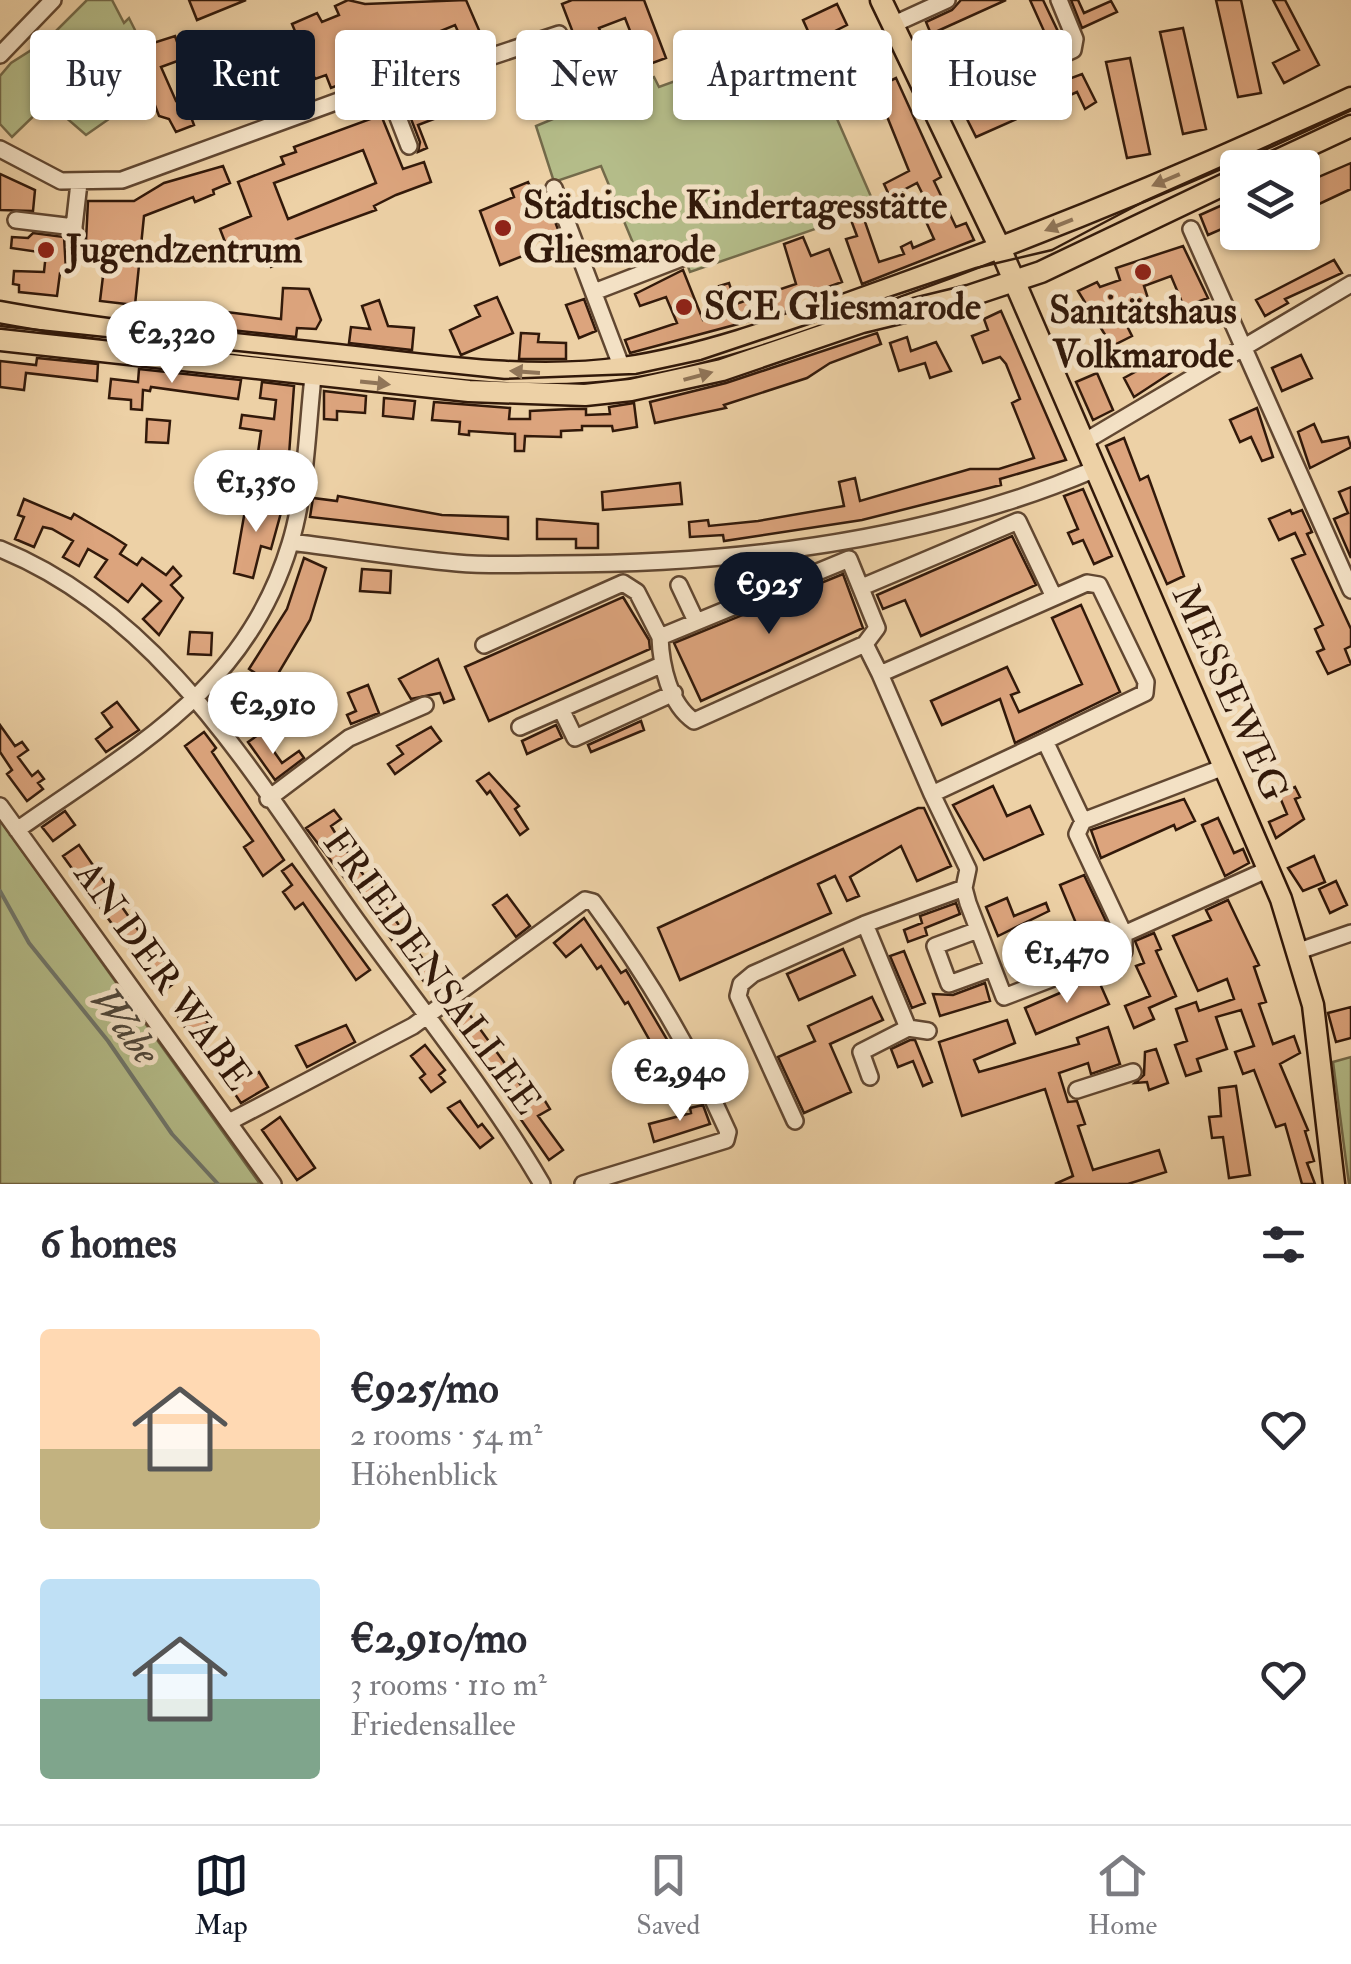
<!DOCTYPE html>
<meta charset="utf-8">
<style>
body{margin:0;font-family:"IM FELL Double Pica",serif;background:#f2f2f3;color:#2b2b33;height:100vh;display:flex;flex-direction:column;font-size:38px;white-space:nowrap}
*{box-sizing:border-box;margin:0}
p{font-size:32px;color:#7c7c81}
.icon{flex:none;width:55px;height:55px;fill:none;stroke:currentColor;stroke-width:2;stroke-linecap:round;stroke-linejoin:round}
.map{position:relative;height:1184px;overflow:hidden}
.side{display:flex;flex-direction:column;background:#fff;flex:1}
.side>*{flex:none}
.banner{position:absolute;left:30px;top:30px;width:1292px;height:90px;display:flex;gap:20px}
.fabs{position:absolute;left:1220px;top:150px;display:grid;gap:20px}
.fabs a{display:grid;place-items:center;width:100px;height:100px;border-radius:10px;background:#fff;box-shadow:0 2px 8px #0004;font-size:50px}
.price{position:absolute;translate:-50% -85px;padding:0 22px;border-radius:35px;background:#fff;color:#222;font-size:32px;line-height:65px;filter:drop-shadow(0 2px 5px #0008)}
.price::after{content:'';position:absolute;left:50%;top:60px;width:30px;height:22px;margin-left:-15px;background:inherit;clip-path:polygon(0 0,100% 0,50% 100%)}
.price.on{background:#111827;color:#fff}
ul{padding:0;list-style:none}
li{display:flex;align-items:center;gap:30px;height:250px;padding:0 40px}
li span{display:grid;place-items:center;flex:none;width:280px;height:200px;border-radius:10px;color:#555}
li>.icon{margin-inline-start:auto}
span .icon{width:120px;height:120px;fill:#fffc;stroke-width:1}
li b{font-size:42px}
h2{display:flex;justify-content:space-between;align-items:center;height:120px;padding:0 40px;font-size:42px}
.tag{padding:0 35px;border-radius:10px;background:#fff;box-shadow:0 2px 8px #0004;font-size:35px;line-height:90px}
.tag.on{background:#111827;color:#fff}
.menu{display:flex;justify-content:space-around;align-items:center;height:140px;border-top:2px solid #e1e1e2;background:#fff;font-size:28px;color:#7c7c81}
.menu a{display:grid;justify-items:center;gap:5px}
.menu .on{color:#111827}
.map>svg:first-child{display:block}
.green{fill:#b4bc89;stroke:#736a4a;stroke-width:2.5}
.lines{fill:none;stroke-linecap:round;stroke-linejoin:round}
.stream{stroke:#70776c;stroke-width:4}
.building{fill:#dca47d;stroke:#32190a;stroke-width:2.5;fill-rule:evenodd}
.minor-casing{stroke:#614731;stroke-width:20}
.major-casing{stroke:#32190a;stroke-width:25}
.minor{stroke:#f3e1c5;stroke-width:15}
.major{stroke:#edd1a6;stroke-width:20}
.tram{stroke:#32190a;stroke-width:2.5}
.oneway{fill:#907558}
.poi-dot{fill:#8f2418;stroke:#f3e1c5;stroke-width:4}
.labels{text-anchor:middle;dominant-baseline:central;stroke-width:10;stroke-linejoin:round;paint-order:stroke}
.poi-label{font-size:38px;font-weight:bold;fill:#32190a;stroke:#f3e1c5;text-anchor:start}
.street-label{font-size:38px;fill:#32190a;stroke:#f3e1c5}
.water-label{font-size:40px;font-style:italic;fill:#51483b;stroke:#f3e1c5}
</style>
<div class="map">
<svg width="1351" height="1184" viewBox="0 0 1351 1184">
<rect width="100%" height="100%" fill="#edd1a6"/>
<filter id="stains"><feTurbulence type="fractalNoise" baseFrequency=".002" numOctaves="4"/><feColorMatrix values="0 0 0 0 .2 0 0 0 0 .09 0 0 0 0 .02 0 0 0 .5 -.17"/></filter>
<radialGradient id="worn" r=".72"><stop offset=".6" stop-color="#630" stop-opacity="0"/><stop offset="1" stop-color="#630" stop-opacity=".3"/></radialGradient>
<!-- green -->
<path class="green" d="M87 0H112L124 23 129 18 136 32 125 40 121 70 136 100 86 135 48 102 12 137 0 124V76L11 63 47 40Z
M772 46 786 73 813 64 876 208 690 272 683 253 643 267 601 166 554 182 536 126 654 77 659 87Z
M0 820 260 1184H0Z
M1351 1057V1184H1349L1333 1062Z"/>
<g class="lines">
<!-- stream -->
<path class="stream" d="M0 891 29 943 108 1041 172 1134 218 1184"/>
</g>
<!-- building -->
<path class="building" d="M189 0H246L197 20Z
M348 0 365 4 466 0 479 30 461 38 455 25 431 35 436 46 418 54 413 41 388 51 393 63 375 70 369 57 344 68 349 81 331 88 326 75 315 79 292 24 317 13 322 22 339 15 335 6Z
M572 0H644L666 58 593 85 562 4ZM625 18 632 36 606 46 599 28Z
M961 0H1006L931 34 926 22 952 10Z
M1030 0H1043L1063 42 955 91 945 75 1044 31Z
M1071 0H1078L1084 13 1111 1 1117 12 1082 28Z
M1216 0H1241L1261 93 1238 97Z
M1273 0H1285L1319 65 1284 83 1273 63 1299 50Z
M837 4 847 25 813 42 803 20Z
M1183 28 1206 129 1183 134 1160 32Z
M253 34 276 97 224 116 200 53Z
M175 36 183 59 161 67 176 101 184 98 194 125 176 132 169 119 159 116 148 87 142 80 135 83 127 59 131 58 128 51Z
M880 37 890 58 874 66 870 57 853 64 848 52Z
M1130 58 1150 154 1127 158 1106 62Z
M1082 74 1096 102 1085 109 1077 92 976 137 967 119 1059 77 1061 82Z
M896 78 941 177 934 181 956 227 966 223 974 240 862 284 846 239 857 236 851 220 863 216 879 262 904 254 901 247 911 242 913 248 934 239 923 215 931 211 917 183 890 197 884 184 909 171 884 109 877 112 867 92Z
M439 94 447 114 418 125 427 148 418 152 420 142 406 106Z
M381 115 403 169 424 162 431 182 396 195 374 206 376 210 296 239 302 255 271 267 267 258 257 262 253 251 232 260 220 229 251 216 238 182 284 164 281 157 296 152 294 147ZM363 150 376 183 288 219 274 183Z
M1351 163V189L1319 204 1314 193 1302 198V184Z
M223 166 230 183 213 190 214 194 195 202 193 197 144 216 135 305 100 301 107 243 86 241 88 201H134L164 183Z
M0 174 35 190 33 211 0 210Z
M528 182 542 214 551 211 559 232 522 247 525 255 500 265 480 211 514 197 511 189Z
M1238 198V230L1229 232 1226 227 1208 235 1200 215Z
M33 233 64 237 66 270 60 273 57 296 19 292V285L13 284 14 271 44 272 46 253 11 248 12 237 28 238Z
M803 237 811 256 829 249 842 282 795 299 798 307 783 312 630 353 625 340 677 323 666 297 640 306 635 294 683 270 703 320 727 311 719 286 729 283 736 304 796 284 784 244Z
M1183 246 1208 298 1184 307 1171 276 1144 286 1151 308 1123 318 1132 336 1112 346 1078 291 1097 282 1100 287 1120 280 1116 268Z
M1334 260 1342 273 1285 299 1288 303 1265 316 1256 300Z
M283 288 309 289 321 320 316 329 297 328 296 337 185 325 187 307 281 319Z
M497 297 513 333 461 355 450 330 480 316 475 306Z
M584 299 596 331 579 338 566 305Z
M379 300 388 326 414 328 412 350 349 343 351 327 370 329 362 306Z
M1001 311 1066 460 1000 479 1001 485 862 520 724 541 723 535 690 537 689 522 708 520 709 526 758 521 844 506 839 482 855 478 860 501 970 469H999L1034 458 1012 403 1020 399 1006 364 1000 357 983 363 972 336 988 330 984 319Z
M521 333 539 334 538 342 566 343V359H519Z
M877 333 881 344 830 363 807 378 724 405 726 408 655 423 650 402 726 383Z
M907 337 911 351 936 342 951 371 930 378 925 363 899 371 890 343Z
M1180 347 1189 361 1134 397 1124 378 1146 366 1147 369Z
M1301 355 1312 378 1282 391 1272 368Z
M37 358 98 364 97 381 26 373 24 390 0 387V361L36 365Z
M139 369 241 380 238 399 151 387 150 391 143 390 142 410 131 409V400L109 398 111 379 138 382Z
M1097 373 1113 410 1093 420 1076 382Z
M262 382 294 386 289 455 282 454 279 478 241 473 243 458 257 460 261 431 240 428 242 415 274 419 276 400 260 398Z
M324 391 366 396 365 413 337 411V420L324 419Z
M384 398 415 401 413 419 383 416Z
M434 402 510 408 509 419H530V411L570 409H586V415L610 414 609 407 634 403 637 427 613 431 612 426H582V430L561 431V437L525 436 524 451H515V434L469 431V435L459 434 460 422 432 420Z
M1257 408 1273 457 1262 461 1251 437 1240 442 1230 420Z
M147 419 170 421 168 443 146 442Z
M1314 424 1322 442 1348 437 1351 447 1310 468 1298 432Z
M1124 438 1140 480 1148 476 1184 576 1167 584 1106 446Z
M680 483 682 504 603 510 602 492Z
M1351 487V558L1334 519 1348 513 1339 492Z
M1083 489 1112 556 1094 564 1083 540 1073 544 1068 533 1078 529 1064 496Z
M338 496 442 515 508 517V539L310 517 313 498 337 501Z
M24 499 71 519 74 514 112 536 126 545 120 554 137 565 142 558 166 575 173 567 181 576 171 585 183 598 159 635 143 619 161 601 142 584 128 602 95 577 107 560 88 549 79 566 63 557 73 541 52 529 43 527 34 547 15 539 24 517 18 515Z
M247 499 282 509 271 549 261 546 253 578 234 573Z
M1290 510 1292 514 1302 510 1312 532 1307 534 1351 629V646L1345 649 1351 664 1328 674 1317 652 1324 649 1315 629 1323 625 1292 559 1305 554 1295 533 1279 540 1269 519Z
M537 519 598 524V548H576V539H537Z
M1012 536 1036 585 921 636 905 600 883 609 877 595Z
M304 558 326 568 310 620 272 684 249 669 287 609Z
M362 569 391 571 390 593 360 591Z
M843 574 863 628 701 701 674 643Z
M623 597 649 640 650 649 489 721 465 667Z
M1081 605 1120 692 1015 743 1000 699 942 725 931 701 1007 667 1019 692 1011 695 1019 712 1082 684 1052 618Z
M190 632 212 633 211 655 188 654Z
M438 659 454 699 444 703 440 693 411 699 399 679Z
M368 685 379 713 351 724 347 715 356 711 348 693Z
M117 702 139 730 106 752 96 739 112 727 102 713Z
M641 721 644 730 591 752 588 745Z
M0 725 15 746 22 742 28 750 18 757 32 776 38 771 44 779 38 783 43 789 27 801 7 774 12 770 0 752Z
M556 725 562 738 527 754 522 741Z
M431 727 441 741 395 774 388 764 403 754 397 746Z
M204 732 216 748 212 752 284 860 263 876 244 847 253 841 185 746Z
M261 733 282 763 299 751 304 758 275 780 248 742Z
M489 773 519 806 515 809 528 829 520 835 490 791 487 794 477 781Z
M993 786 1007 816 1030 806 1043 834 984 860 953 805Z
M1295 787 1300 797 1295 799 1304 819 1276 838 1269 822 1287 814 1279 795Z
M1184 799 1195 821 1176 830 1174 825 1101 858 1091 830Z
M918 808H924L951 866 917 881 901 846 850 877 859 896 847 901 835 876 818 884 831 913 680 980 658 928Z
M334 810 341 819 331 826 343 846 437 979 441 976 448 986 435 996 306 828Z
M65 811 75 825 53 841 42 827Z
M1218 818 1234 853 1243 849 1249 863 1225 876 1202 825Z
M79 845 147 943 133 953 63 856Z
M1314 856 1325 882 1303 891 1288 868Z
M292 864 370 970 356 980 303 903 295 909 283 892 292 885 282 871Z
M1084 875 1113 936V942L1088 952 1060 885Z
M1336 881 1347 905 1330 913 1319 889Z
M507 895 530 926 516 937 493 905Z
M1007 898 1014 916 1046 903 1049 911 998 936 986 907Z
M1228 900 1259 965 1254 967 1266 1002 1259 1004 1273 1044 1294 1036 1300 1053 1280 1064 1308 1130 1305 1131 1314 1161 1307 1163 1315 1184H1302L1285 1124 1276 1127 1254 1070 1243 1074 1235 1052 1254 1046 1241 1010 1216 1017 1227 1049 1197 1059 1201 1071 1186 1076 1175 1045 1187 1041 1176 1009 1196 1002 1199 1011 1234 999 1227 979 1198 991 1173 936 1211 920 1206 910Z
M956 903 960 914 925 928 927 935 908 942 904 930 922 923 920 916Z
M584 918 621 973 626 970 672 1048 658 1055 628 1002 625 1004 601 966 597 969 581 945 566 957 554 943Z
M1154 933 1161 949 1156 951 1176 996 1149 1008 1154 1019 1134 1028 1125 1006 1150 996 1136 966 1144 963 1135 941Z
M843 949 855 975 799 1000 787 974Z
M904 951 925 1003 912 1008 890 956Z
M160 955 178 980 164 991 145 966Z
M1097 977 1109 1004 1036 1034 1025 1008Z
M985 983 990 1001 940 1016 933 994 953 995Z
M189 995 208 1023 190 1035 173 1009Z
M872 997 883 1020 830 1044 851 1092 804 1113 778 1057 815 1041 808 1026Z
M464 1007 533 1102 542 1096 550 1109 538 1116 563 1150 549 1160 468 1043 452 1015Z
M1351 1007V1038L1336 1042 1328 1013Z
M1007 1020 1015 1043 974 1060 979 1072 1079 1044 1077 1038 1108 1027 1120 1064 1091 1074 1088 1063 1059 1073 1068 1102 1077 1101 1085 1124 1078 1126 1093 1170 1159 1150 1166 1172 1128 1184H1055L1073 1176 1045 1089 962 1116 939 1042Z
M346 1025 355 1042 307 1067 296 1046Z
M910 1040H915L932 1082 923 1086 913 1061 898 1067 891 1049Z
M222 1041 248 1080 259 1072 268 1087 241 1103 206 1051Z
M425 1045 445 1070 439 1075 445 1082 431 1092 420 1078 425 1074 411 1056Z
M1156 1049 1168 1083 1149 1090 1147 1082 1135 1083 1144 1075 1145 1052Z
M1236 1086 1250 1175 1229 1178 1223 1137 1212 1138 1209 1117 1221 1116 1219 1088Z
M460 1101 478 1127 482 1124 493 1138 480 1148 448 1108Z
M703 1105 710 1124 654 1142 649 1124 691 1113 690 1108Z
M280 1117 315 1168 297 1180 262 1130Z"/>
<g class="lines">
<defs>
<path id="minor" d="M892 25 947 0
M0 55 53 0
M385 84 409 146
M934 113 1073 50 1075 39 1059 0
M0 149 61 181 122 180 385 84 405 85 559 34
M554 188 622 368
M16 220 74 227 79 183
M74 227 76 250
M1191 229 1351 590
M594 292 682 258
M1082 443 1351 284
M291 542C347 549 402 558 457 563 490 566 524 564 556 564 737 564 926 541 1093 470
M0 549C168 617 260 788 362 928 423 1012 490 1095 542 1184
M679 585 695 619
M862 587 1018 521 1054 597
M865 644 694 721C669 704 661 665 660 637L849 559 877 628 865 644 880 674
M484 645 623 583 637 592 660 637
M561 709 575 738 674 693
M520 727 661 665
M1045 741 932 794 880 674 1087 583 1099 585 1146 682 1145 693 1045 741 1083 821 1077 834 1124 934 1269 869
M932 794 968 869 964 888 968 903 1004 997 1124 951V934
M268 799 349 738 425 705
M0 806 273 1184
M1083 821 1224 767
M17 830C134 747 246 690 290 544 306 492 307 431 313 377
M978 930 935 946 949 984 993 968
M1299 951 1351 933
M928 1031 908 1028 865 924 964 888
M870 1077 861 1052 908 1028
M1077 1090 1133 1072
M795 1121 738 996 741 984 753 974 865 924
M229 1122 413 1026 585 900 593 902C647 975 691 1049 728 1132L726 1140 583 1184"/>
<path id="major" d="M881 0 1000 248 1281 899 1313 1005 1334 1184
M1261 168 1351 126
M0 312C114 333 229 343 345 356 436 366 532 381 623 368 712 355 799 321 883 291 1042 234 1198 170 1351 98
M0 340 469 391 585 395 631 390 722 370 862 322 969 296 1041 272 1238 178"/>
</defs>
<!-- minor casing -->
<use href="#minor" class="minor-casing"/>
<!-- major casing -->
<use href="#major" class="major-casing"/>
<!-- minor -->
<use href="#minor" class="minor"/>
<!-- major -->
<use href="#major" class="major"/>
<!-- tram -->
<path class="tram" d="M0 326 504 379 636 374 701 360 976 268 1052 250 1143 202 1351 109"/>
</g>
<!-- one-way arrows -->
<defs><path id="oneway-solid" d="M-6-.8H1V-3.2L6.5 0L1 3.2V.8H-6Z" transform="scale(2.5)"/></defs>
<g class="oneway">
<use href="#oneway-solid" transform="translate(1166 180) rotate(157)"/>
<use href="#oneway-solid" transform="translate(1059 225) rotate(158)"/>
<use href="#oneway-solid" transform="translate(525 372) rotate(-176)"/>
<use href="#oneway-solid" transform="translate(698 376) rotate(-15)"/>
<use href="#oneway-solid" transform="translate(375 383) rotate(6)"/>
</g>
<!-- markers -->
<g class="poi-dot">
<circle cx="503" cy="228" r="10"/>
<circle cx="46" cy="250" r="10"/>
<circle cx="1143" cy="272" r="10"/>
<circle cx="684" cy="307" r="10"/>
</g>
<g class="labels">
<!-- poi labels -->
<g class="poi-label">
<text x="523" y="206">Städtische Kindertagesstätte<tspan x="523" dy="44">Gliesmarode</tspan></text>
<text x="66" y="250">Jugendzentrum</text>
<text x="704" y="307">SCE Gliesmarode</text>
<text x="1143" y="311" text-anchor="middle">Sanitätshaus<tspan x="1143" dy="44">Volkmarode</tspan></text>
</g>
<!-- street labels -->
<g class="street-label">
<text transform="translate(1230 693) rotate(66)">MESSEWEG</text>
<text transform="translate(432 972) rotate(54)">FRIEDENSALLEE</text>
<text transform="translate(163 976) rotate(54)">AN DER WABE</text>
</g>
<!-- water labels -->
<g class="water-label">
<text transform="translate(125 1026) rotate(53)">Wabe</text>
</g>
</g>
<rect width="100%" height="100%" filter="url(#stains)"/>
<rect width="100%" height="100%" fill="url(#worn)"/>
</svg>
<div class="fabs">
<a><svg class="icon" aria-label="layers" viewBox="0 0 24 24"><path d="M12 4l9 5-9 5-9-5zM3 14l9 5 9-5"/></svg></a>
</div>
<b class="price" style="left:172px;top:386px">€2,320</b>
<b class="price" style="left:256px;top:535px">€1,350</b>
<b class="price on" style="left:769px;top:637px">€925</b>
<b class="price" style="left:273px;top:757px">€2,910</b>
<b class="price" style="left:1067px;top:1006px">€1,470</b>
<b class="price" style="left:680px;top:1124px">€2,940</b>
<div class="banner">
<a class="tag">Buy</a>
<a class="tag on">Rent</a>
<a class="tag">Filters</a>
<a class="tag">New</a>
<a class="tag">Apartment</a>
<a class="tag">House</a>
</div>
</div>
<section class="side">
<h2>6 homes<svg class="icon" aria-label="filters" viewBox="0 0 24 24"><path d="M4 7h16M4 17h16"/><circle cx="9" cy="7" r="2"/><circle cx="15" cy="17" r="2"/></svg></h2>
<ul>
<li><span style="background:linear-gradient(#ffd9b3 60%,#c2b280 0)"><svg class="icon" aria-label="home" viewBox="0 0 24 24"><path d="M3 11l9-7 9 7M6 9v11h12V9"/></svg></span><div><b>€925/mo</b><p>2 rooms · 54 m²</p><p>Höhenblick</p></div><svg class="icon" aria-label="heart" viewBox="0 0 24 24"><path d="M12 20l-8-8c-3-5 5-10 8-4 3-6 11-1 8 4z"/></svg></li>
<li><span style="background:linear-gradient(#bfe0f5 60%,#7fa58c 0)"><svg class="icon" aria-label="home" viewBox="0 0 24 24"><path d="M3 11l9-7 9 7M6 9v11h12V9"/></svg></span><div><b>€2,910/mo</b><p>3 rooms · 110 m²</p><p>Friedensallee</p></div><svg class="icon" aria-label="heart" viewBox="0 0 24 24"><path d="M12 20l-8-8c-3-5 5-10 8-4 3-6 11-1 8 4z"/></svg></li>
</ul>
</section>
<nav class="menu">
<a class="on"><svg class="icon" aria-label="map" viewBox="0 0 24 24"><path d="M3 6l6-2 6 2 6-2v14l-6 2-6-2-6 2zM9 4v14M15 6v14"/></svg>Map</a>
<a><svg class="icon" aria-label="saved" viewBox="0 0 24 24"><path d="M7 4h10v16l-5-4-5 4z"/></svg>Saved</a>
<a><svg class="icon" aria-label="home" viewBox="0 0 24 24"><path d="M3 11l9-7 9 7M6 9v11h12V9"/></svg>Home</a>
</nav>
